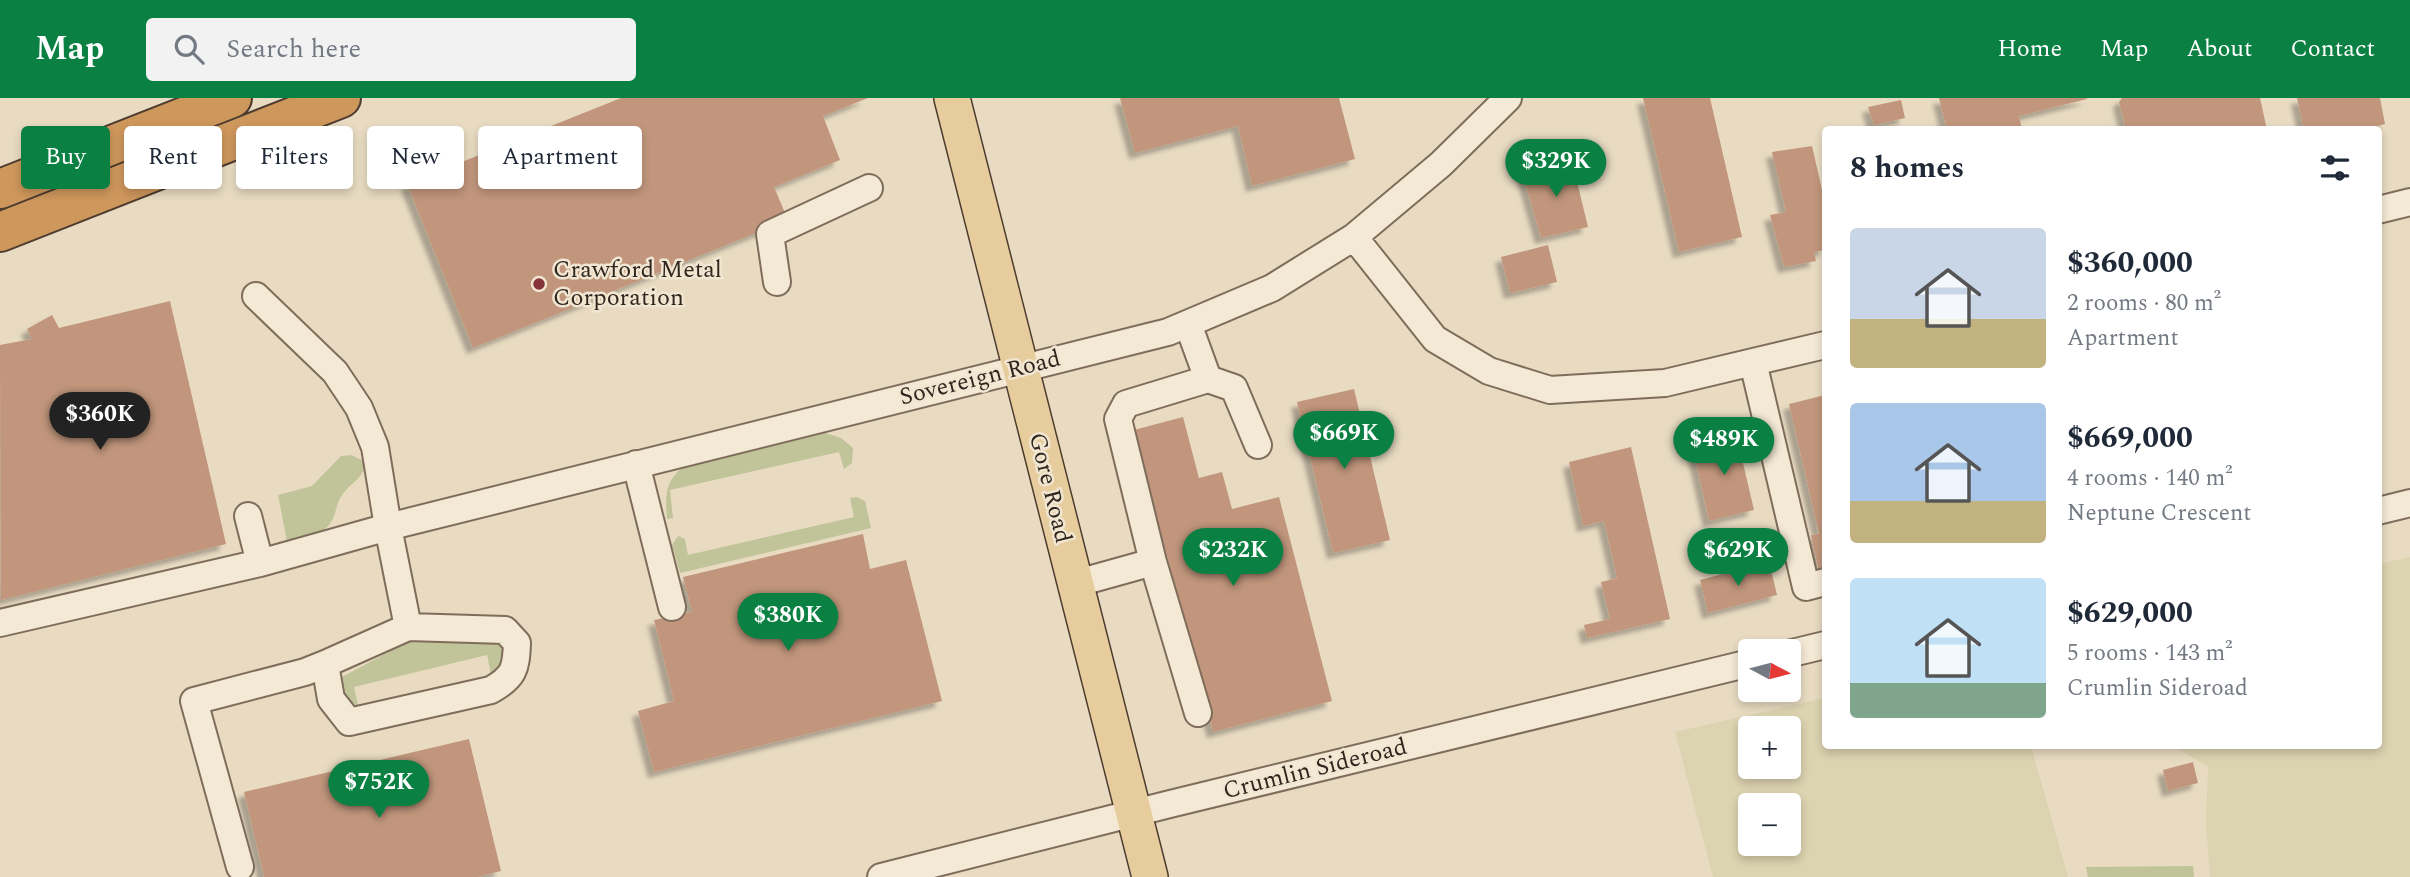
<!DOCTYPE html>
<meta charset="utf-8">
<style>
body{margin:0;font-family:Spectral,serif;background:#f2f2f3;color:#1f2937;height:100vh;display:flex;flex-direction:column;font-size:26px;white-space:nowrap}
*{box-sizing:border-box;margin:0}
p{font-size:23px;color:#747a83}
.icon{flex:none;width:38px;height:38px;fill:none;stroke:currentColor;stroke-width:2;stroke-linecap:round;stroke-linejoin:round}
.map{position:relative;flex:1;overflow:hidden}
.sheet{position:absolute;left:1822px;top:28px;width:560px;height:623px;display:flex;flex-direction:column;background:#fff;border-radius:7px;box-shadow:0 4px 10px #0003}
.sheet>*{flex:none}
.guide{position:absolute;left:21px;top:28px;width:665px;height:63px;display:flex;gap:14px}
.needle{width:46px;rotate:97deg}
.fabs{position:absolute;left:1738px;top:541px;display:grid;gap:14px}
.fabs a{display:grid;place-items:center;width:63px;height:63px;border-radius:7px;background:#fff;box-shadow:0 4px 10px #0003;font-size:35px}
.price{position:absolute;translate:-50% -60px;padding:0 16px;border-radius:24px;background:#0b8043;color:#fff;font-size:23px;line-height:46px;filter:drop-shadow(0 2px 4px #0008)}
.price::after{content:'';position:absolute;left:50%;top:42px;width:21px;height:16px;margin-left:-10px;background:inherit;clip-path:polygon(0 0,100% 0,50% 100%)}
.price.on{background:#222;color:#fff}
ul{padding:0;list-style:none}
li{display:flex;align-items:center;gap:21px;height:175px;padding:0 28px}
li span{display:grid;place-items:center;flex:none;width:196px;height:140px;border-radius:7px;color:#555}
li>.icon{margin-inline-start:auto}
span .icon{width:84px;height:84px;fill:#fffc;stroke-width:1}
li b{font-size:30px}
h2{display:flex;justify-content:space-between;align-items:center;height:84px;padding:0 28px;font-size:30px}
.tag{padding:0 24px;border-radius:7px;background:#fff;box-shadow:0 4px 10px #0003;font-size:24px;line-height:63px}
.tag.on{background:#0b8043;color:#fff}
header{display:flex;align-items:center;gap:42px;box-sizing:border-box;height:98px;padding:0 35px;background:#0b8043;color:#fff}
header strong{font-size:33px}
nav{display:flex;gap:38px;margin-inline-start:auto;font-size:24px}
.search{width:490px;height:63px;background:#f2f2f3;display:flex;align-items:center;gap:18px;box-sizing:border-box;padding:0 24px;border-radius:7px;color:#747a83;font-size:26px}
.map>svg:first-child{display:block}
.farmland{fill:#dcd3b0;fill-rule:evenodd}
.green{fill:#c1c498}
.building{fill:#c1967c;filter:url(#shadow)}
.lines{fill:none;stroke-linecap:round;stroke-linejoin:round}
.minor-casing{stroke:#7f6d5b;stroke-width:30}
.major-casing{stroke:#4d3c2f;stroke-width:38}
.highway-casing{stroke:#4d3c2f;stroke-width:42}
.minor{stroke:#f4e9d4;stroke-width:26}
.major{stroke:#e7cd9e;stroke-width:35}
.highway{stroke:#ce975c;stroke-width:38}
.poi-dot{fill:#873337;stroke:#f0e6d1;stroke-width:2.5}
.labels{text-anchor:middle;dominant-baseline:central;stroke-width:5;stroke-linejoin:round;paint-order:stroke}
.poi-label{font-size:24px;fill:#31261e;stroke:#f0e6d1;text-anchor:start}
.street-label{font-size:24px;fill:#31261e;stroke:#f0e6d1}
</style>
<header>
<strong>Map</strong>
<div class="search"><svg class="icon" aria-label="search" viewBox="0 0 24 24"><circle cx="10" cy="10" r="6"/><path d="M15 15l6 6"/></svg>Search here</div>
<nav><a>Home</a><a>Map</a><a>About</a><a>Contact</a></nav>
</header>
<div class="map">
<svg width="2410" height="779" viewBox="0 0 2410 779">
<defs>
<filter id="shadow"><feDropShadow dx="-6" dy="6" stdDeviation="2" flood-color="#0004"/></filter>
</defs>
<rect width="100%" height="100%" fill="#e8dbc2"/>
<!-- farmland -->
<path class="farmland" d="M2410 459V779H2210L2206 724 2208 669 2173 648H2378V466Z
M1825 600V648H2031L2068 779H1713L1675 634ZM1750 630H1788V668H1750ZM1750 707H1788V746H1750Z"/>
<!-- green -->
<path class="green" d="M822 334 841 340 853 350 852 365 844 371 839 354 670 392 673 420 667 421C665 395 665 382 687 366Z
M351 357 362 362 364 372C359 382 349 387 342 397 337 404 337 410 334 418 327 438 306 439 287 443L278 397 312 388 341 358Z
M857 399 865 403 871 430 680 475 672 447 678 438 685 441 688 457 854 419 850 400Z
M425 539 496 542 506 552 501 571 491 576 487 557 354 589 358 607 351 606 338 588 342 579 409 543Z
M2193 768 2194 779H2088L2086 769Z"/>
<!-- building -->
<path class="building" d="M621 0H868L823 18 840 62 774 89 788 122 473 250 407 86Z
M1120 0H1339L1355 61 1252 88 1238 28 1135 55Z
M1643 0H1710L1742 139 1679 154Z
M1939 0H2087V1L2019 18 2022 32H1947Z
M2122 0H2260L2267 32H2126L2119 4Z
M2297 0H2380L2385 26 2362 32H2304Z
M1901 2 1905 20 1874 27 1868 9Z
M1812 48 1825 105V152L1814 154 1816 163 1784 169 1770 117 1786 114 1772 54Z
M1572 63 1588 129 1541 140 1522 74Z
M1548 147 1557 184 1510 195 1501 159Z
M170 203 226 446 1 502 0 247 32 241 27 231 52 217 59 230Z
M1354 291 1390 442 1333 455 1297 304Z
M1825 297V477L1820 478 1811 437 1819 436 1789 306Z
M1183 319 1199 380 1222 374 1232 411 1279 399 1332 603 1213 634 1134 332Z
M1735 331 1754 412 1709 423 1694 356 1710 353 1706 338Z
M1631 349 1670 521 1587 540 1584 527 1610 521 1601 484 1617 480 1604 423 1583 428 1569 364Z
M863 436 870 471 906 462 942 603 654 674 638 613 674 603 654 522 692 514 683 479Z
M1769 464 1777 497 1708 515 1700 482Z
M469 641 501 773 478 779H264L244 694Z
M2193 664 2198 685 2168 693 2163 672Z"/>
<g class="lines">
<defs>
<path id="minor" d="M2378 112 2410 104
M1354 139 1435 241 1489 273 1550 292 1665 285 1825 247
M777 184 770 136 869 90
M256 198 335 274 359 310 375 349 388 429 408 529
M1188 226 1208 281 1234 290 1258 347
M1753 264 1806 489 1825 484
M636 366 672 509
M2378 413 2410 405
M248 418 260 465
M1074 486 1153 464
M0 525 260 465 388 429 1168 234 1272 190 1354 139 1441 66 1508 0
M408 529 505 532 517 545C516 571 514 579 491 592L349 624 331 601 325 566Z
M1788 556 1825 547
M1198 615 1153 464 1118 321 1126 306 1208 281
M240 769 194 603 305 574 325 566
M881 779 1170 706 1750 565"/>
<path id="major" d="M952 0 1150 779"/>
<path id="highway" d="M0 91 232 0
M0 134 341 0"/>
</defs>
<!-- minor casing -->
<use href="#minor" class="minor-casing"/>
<!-- major casing -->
<use href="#major" class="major-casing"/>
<!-- highway casing -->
<use href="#highway" class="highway-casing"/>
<!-- minor -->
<use href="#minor" class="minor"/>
<!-- major -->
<use href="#major" class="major"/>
<!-- highway -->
<use href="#highway" class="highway"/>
</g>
<!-- markers -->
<circle class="poi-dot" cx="539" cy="186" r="7"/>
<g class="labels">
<!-- poi labels -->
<g class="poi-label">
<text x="553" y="172">Crawford Metal<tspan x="553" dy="28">Corporation</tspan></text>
</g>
<!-- street labels -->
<g class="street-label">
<text transform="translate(980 280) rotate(-14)">Sovereign Road</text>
<text transform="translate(1050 390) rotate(76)">Gore Road</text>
<text transform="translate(1315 671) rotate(-14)">Crumlin Sideroad</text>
</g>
</g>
</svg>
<div class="fabs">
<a><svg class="needle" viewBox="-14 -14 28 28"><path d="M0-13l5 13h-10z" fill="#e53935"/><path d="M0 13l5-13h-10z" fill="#747a83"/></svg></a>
<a>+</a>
<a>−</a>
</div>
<b class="price" style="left:1556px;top:101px">$329K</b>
<b class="price on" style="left:100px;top:354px">$360K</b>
<b class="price" style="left:1344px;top:373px">$669K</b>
<b class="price" style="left:1724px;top:379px">$489K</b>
<b class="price" style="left:1233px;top:490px">$232K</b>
<b class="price" style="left:1738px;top:490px">$629K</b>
<b class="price" style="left:788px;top:555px">$380K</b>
<b class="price" style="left:379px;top:722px">$752K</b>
<div class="guide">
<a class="tag on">Buy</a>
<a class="tag">Rent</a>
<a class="tag">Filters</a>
<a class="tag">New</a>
<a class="tag">Apartment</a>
</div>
<section class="sheet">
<h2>8 homes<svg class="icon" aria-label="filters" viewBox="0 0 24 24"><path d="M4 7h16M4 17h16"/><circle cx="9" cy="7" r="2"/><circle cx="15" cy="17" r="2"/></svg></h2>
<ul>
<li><span style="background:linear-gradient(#c9d6e8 65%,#c2b280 0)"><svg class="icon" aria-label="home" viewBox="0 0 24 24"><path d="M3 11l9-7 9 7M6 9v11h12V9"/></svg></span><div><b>$360,000</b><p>2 rooms · 80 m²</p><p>Apartment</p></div></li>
<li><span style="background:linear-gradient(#a9c7e8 70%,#c2b280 0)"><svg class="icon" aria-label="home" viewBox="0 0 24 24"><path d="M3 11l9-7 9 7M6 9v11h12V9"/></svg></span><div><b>$669,000</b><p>4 rooms · 140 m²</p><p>Neptune Crescent</p></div></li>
<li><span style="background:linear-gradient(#bfe0f5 75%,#7fa58c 0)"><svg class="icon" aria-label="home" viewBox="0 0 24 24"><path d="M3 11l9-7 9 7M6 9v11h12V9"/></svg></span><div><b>$629,000</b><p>5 rooms · 143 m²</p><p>Crumlin Sideroad</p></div></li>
</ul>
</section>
</div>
